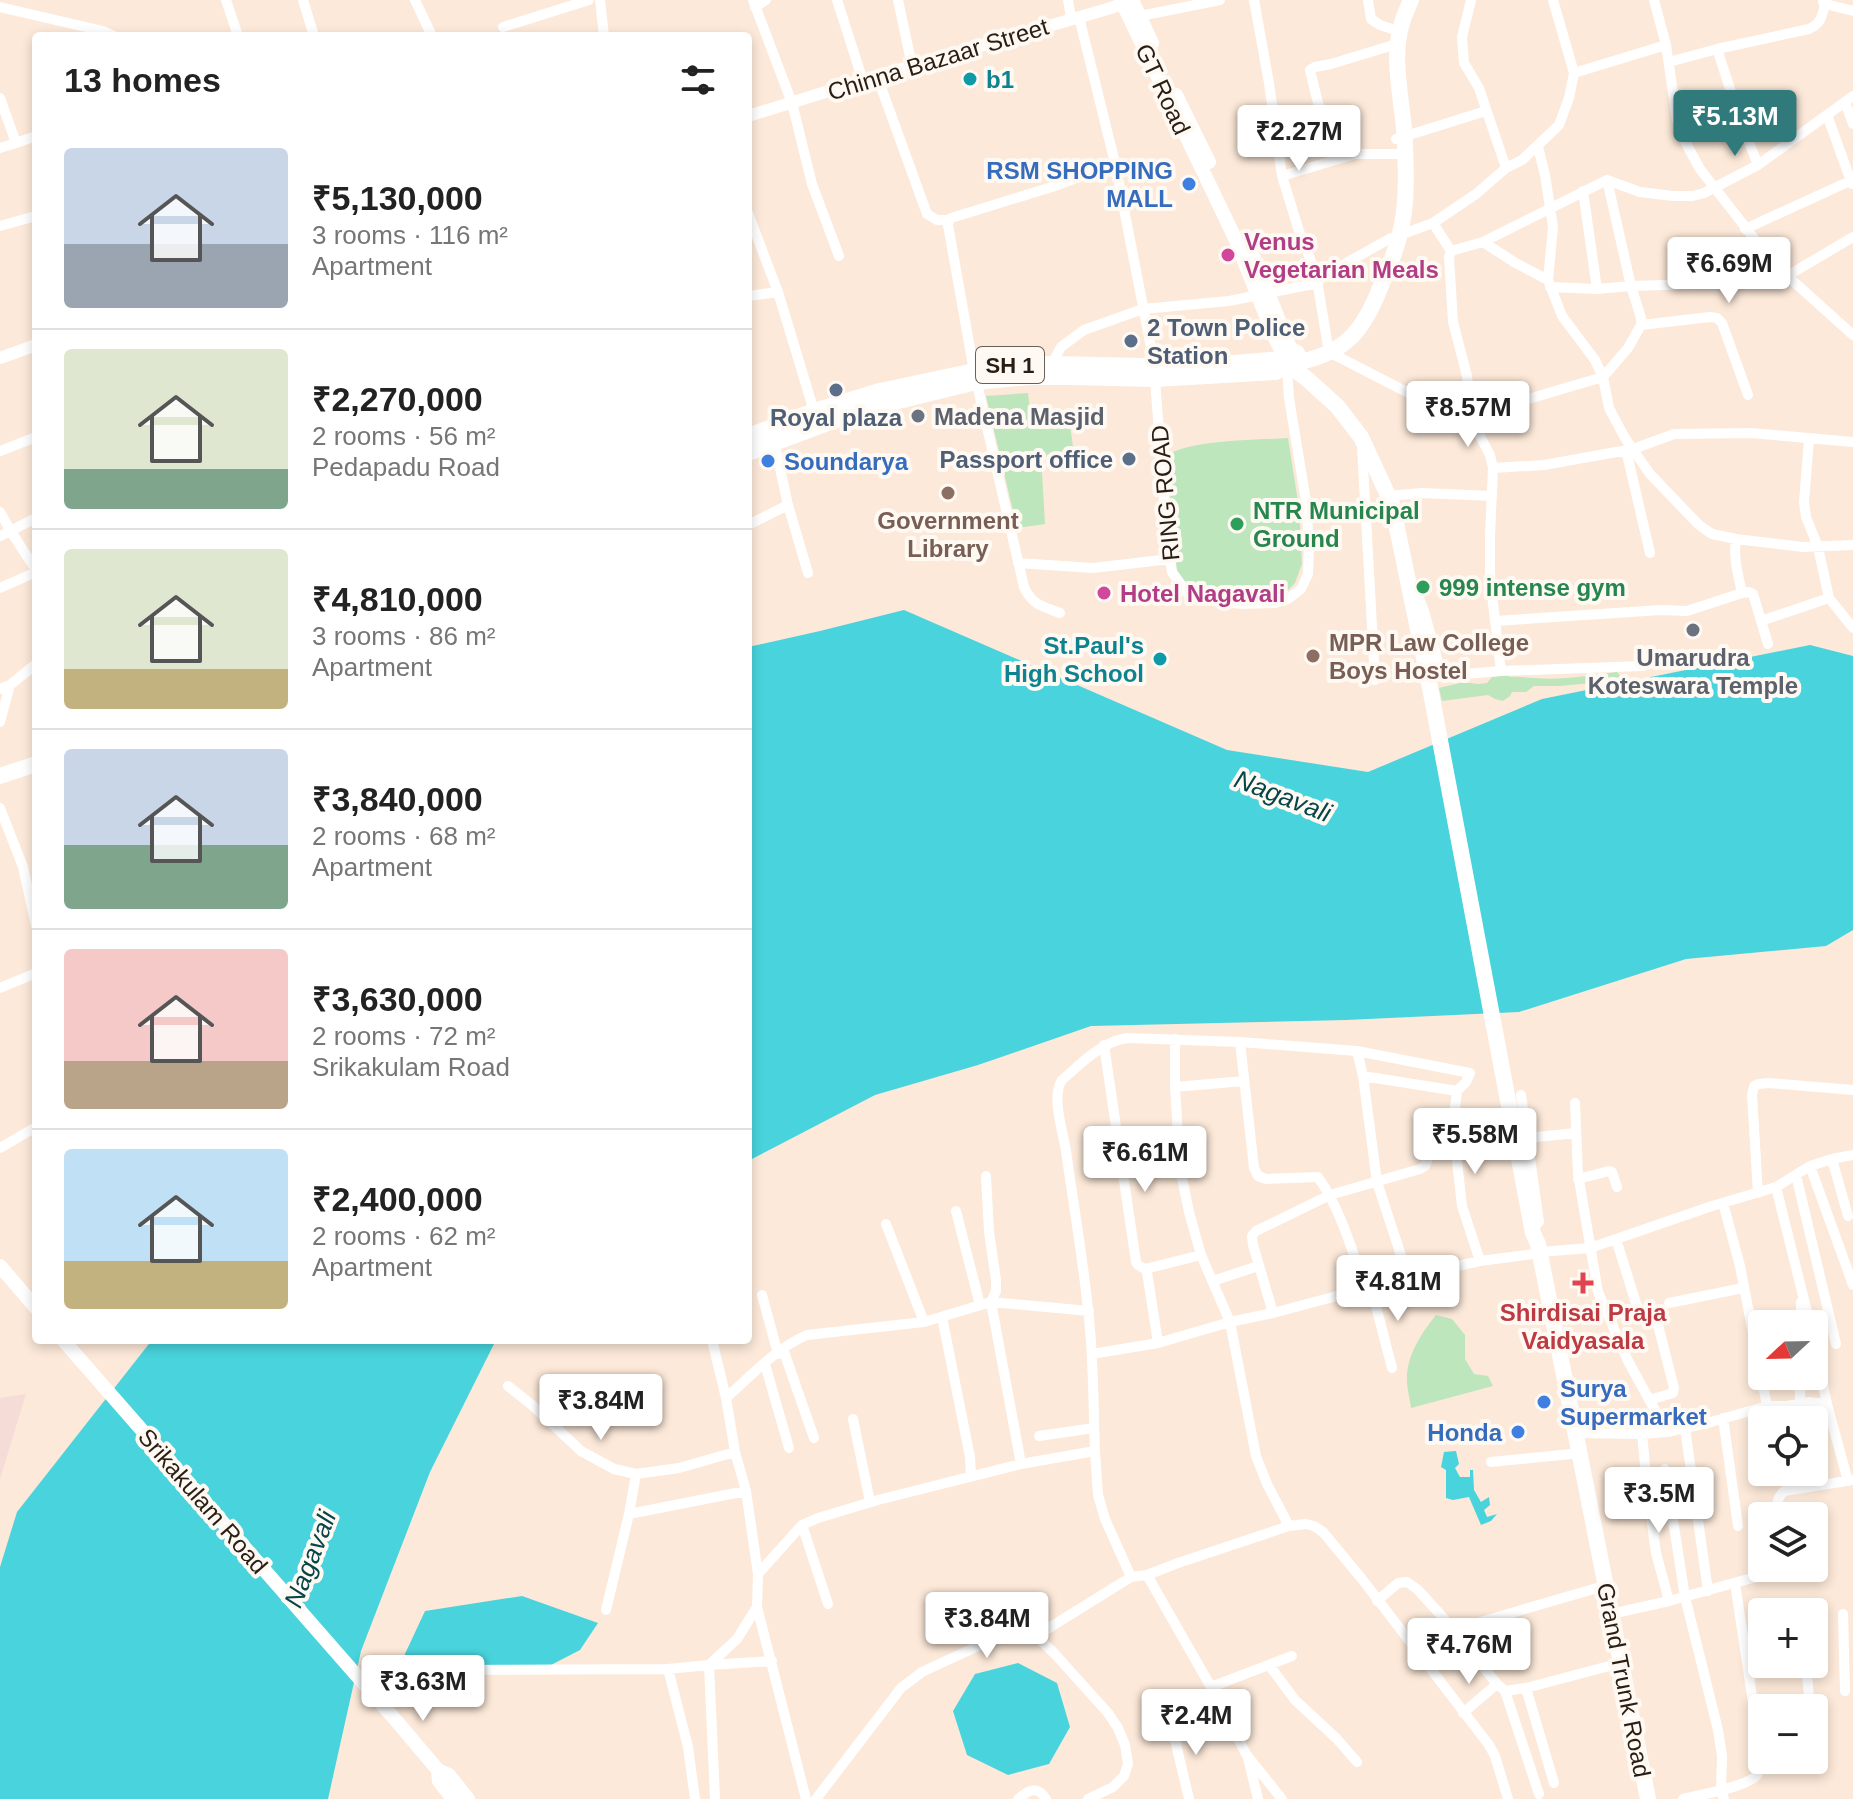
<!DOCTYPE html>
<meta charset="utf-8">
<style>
body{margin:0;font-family:Helvetica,sans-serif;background:#f6f6f6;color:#222;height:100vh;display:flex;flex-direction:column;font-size:30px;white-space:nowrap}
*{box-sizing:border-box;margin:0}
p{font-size:26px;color:#767676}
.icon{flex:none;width:44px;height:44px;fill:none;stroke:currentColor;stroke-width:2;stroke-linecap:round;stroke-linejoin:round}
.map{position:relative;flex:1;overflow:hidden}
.side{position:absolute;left:32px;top:32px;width:720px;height:1312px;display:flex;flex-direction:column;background:#fff;border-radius:8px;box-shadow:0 4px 12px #0003}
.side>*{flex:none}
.needle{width:52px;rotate:248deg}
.tools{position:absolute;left:1748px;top:1310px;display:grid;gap:16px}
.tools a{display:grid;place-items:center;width:80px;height:80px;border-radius:8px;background:#fff;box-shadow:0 4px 12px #0003;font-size:40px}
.price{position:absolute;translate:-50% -68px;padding:0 18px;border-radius:8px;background:#fff;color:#222;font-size:26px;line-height:52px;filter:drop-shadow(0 2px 4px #0008)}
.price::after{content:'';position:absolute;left:50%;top:48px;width:24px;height:18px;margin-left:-12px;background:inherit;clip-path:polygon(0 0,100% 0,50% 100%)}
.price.active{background:#307a7c;color:#fff}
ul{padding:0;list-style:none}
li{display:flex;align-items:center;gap:24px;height:200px;padding:0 32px}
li+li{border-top:2px solid #e0e0e0}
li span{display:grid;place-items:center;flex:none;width:224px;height:160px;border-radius:8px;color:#555}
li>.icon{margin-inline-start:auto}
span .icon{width:96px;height:96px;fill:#fffc;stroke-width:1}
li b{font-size:34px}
h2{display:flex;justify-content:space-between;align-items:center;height:96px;padding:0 32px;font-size:34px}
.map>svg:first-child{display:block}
.education{fill:#f6dcd7}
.green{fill:#bde6bd}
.water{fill:#49d3dc}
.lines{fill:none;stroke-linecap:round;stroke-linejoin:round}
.minor{stroke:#fff;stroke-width:10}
.tertiary{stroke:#fff;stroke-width:12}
.secondary{stroke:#fff;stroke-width:14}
.primary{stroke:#fff;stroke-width:16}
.culture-dot{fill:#0f9aa8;stroke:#fff9f3;stroke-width:3}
.shop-dot{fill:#3f7fe0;stroke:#fff9f3;stroke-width:3}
.hotel-dot{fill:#d1479c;stroke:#fff9f3;stroke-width:3}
.service-dot{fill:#5c6f8a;stroke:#fff9f3;stroke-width:3}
.worship-dot{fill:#6b7280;stroke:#fff9f3;stroke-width:3}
.education-dot{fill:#8d6e63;stroke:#fff9f3;stroke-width:3}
.leisure-dot{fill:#2e9e5b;stroke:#fff9f3;stroke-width:3}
.health-dot{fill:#e0444e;stroke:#fff9f3;stroke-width:3}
.labels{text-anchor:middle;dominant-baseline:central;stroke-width:8;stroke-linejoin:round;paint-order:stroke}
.shield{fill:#fff9f3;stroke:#696057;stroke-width:2}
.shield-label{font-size:22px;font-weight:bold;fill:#291e14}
.street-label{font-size:24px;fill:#291e14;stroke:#fff9f3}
.culture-label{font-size:24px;font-weight:bold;fill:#0d838f;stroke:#fff9f3;text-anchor:start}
.shop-label{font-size:24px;font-weight:bold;fill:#366cbe;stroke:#fff9f3;text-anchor:end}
.hotel-label{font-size:24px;font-weight:bold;fill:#b23c85;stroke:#fff9f3;text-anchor:start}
.service-label{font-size:24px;font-weight:bold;fill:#4e5e75;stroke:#fff9f3;text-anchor:start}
.worship-label{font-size:24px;font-weight:bold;fill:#5b616d;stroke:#fff9f3;text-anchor:start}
.leisure-label{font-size:24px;font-weight:bold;fill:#27864d;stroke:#fff9f3;text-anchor:start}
.education-label{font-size:24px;font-weight:bold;fill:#785e54;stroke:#fff9f3}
.health-label{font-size:24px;font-weight:bold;fill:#be3a42;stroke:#fff9f3}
.water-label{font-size:26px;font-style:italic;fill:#06464a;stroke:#fff9f3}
</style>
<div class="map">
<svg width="1853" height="1799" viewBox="0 0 1853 1799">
<rect width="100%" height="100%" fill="#fce9d9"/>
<!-- education -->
<path class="education" d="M26 1394 0 1479V1398Z"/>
<!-- green -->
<path class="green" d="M1028 393 1032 428 1070 426 1074 453 1041 455 1045 524 1017 528 986 396Z
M1288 438 1299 508 1302 564 1295 583 1283 595 1241 597 1196 592 1186 587 1177 572 1168 471 1170 454C1192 440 1260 440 1288 438Z
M1617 672 1624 680 1560 686H1534L1526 692H1512L1510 696 1503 701 1495 699 1488 695 1442 701 1439 688 1464 682 1478 684 1487 683 1492 677 1508 675 1510 677C1519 676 1526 678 1535 678 1559 681 1592 675 1617 672Z
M1436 1315 1452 1319 1465 1335V1359L1474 1374 1488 1376 1493 1386 1411 1408C1410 1399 1407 1390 1407 1381 1406 1356 1421 1334 1436 1315Z"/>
<!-- water -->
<path class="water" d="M904 610 1227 750 1368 772 1542 699 1810 645 1853 656V930L1826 946 1686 959 1519 1012 1346 1020 1091 1026 978 1065 875 1095 748 1161V647L820 631Z
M152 1340H496L430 1472 361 1651 328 1799H0V1567L17 1512Z
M1456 1451 1459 1464 1455 1468 1460 1477H1470V1470H1473L1474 1490 1481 1502 1489 1497 1490 1505 1484 1510 1487 1517 1497 1514 1491 1521 1481 1525 1469 1497 1453 1500 1446 1498V1470L1441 1467 1444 1452Z
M522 1596 598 1623 580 1650 549 1666H444L404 1665V1656L425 1611Z
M1018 1663 1057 1683 1070 1727 1049 1764 1008 1775 967 1755 953 1711 975 1674Z"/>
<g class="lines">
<!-- minor -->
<path class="minor" d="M226 0 238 36
M303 0 314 36
M415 0 432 36
M600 0 604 36
M753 0 792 103 812 184 839 256
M837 0 863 81
M898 0 912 66
M1068 0 1071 18
M1254 0 1269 83 1282 176 1299 231 1316 274 1328 347
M1368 0 1371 19 1380 25 1392 29
M1471 0 1462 37 1464 63 1479 88 1506 168
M1654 0 1666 45 1677 120 1688 147 1700 169 1774 264 1853 335
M1823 2 1825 4 1853 11
M0 7 103 31 114 36
M755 7 766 0
M1140 16 1220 0
M1079 17 1115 163 1155 368
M503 27 589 0
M1717 49 1742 125 1758 165
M1669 62 1717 49 1809 29C1821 24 1822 16 1825 4
M1574 73 1666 45
M877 76 927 214 937 220H949
M0 98 16 143 0 148
M1845 102 1853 124
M1827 115 1852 184
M1396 139 1486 111
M16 143 36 136
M1538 147 1545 175 1553 227 1548 280
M1342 157 1318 103 1310 70 1315 67 1331 64 1390 46
M1282 176 1355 154H1397
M1607 180 1640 192 1673 196H1693L1704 193 1758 165 1853 96
M1583 191 1597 289
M748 213 778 292 814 411
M1433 223 1451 251 1449 257 1453 322 1467 376 1472 413 1479 434 1490 455 1493 468 1490 536V578L1501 671
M0 226 36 216
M1745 229 1850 181
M1400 235 1433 223 1476 194 1506 168 1522 160 1559 125 1569 98 1574 73 1553 0
M1451 251 1483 242 1607 180 1631 286 1641 318V325L1628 348 1603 377 1609 408 1625 438 1650 474 1698 524 1706 530 1712 534 1736 539 1803 547 1853 545
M1787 276 1853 237
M1550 287 1597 289 1631 286 1696 284 1732 278 1774 264
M748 296 778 292
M1641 325 1710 317 1717 318 1722 323 1748 395
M1331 353 1422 400 1472 413
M1052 364 1061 347 1084 330 1143 309 1229 301 1318 283 1321 277 1391 238
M1155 379 1167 541 1172 572 1188 594 1201 599 1242 604 1275 603 1288 599 1301 589 1308 574 1309 546 1306 501 1289 398 1287 368
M1472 409 1511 404 1603 377 1595 360 1562 316 1548 280 1514 262 1483 242
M1809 439 1804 502 1806 517 1818 547 1829 598 1853 628
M774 441 788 505 808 573
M1362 447 1375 680
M1626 450 1650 553
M0 451 36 437
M1493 468 1544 465 1633 449 1674 434 1751 433 1853 442
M1388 496 1422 493 1492 496
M0 512 10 530 36 570
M748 525 788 505
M0 536 36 518
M1736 539C1733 558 1738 574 1742 593L1749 592 1753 594 1768 644
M1018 563 1093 568 1170 559
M0 588 36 572
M1416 590 1424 611 1442 676
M1060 613C1042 606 1032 605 1024 587L974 371 948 225 949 220 951 218 1055 186 1115 163
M1495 621 1661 610 1687 611 1742 593
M1761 621 1829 598
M1428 677 1501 671 1643 666
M10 685 36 664
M0 689 10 685 0 722
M0 808 23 867 36 926
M0 988 36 973
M1175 1039V1087L1180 1168 1189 1212 1201 1255 1230 1322 1256 1456 1267 1484 1289 1526
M1240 1042 1254 1168 1258 1176 1266 1179 1318 1177C1341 1210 1352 1250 1365 1288
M1104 1045 1136 1262 1138 1265 1145 1269 1147 1272 1158 1343
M1363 1076 1457 1091
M1175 1087 1244 1081
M1521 1095 1539 1222 1532 1228
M1575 1103 1578 1174 1598 1292 1628 1361 1667 1432
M1527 1138 1576 1133
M0 1148 36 1127
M1832 1159 1848 1216
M1810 1166 1853 1285
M1796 1175 1836 1344
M986 1176 989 1232 996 1280V1291L991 1302 1021 1464
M1578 1179 1609 1171 1612 1172 1617 1187
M1776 1187 1810 1324
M1758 1193 1752 1095 1754 1086 1759 1084 1769 1083 1853 1090
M1723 1203 1740 1266 1767 1406
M956 1211 980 1305
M886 1224 924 1322
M1616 1239 1639 1313 1643 1317 1655 1320 1658 1325 1674 1388 1673 1393 1649 1400
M1539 1252 1590 1248 1712 1206 1776 1187 1810 1166 1832 1159 1853 1155
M1145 1269 1201 1255
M1408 1277 1377 1182 1363 1076 1357 1051 1470 1073 1466 1082 1457 1091 1453 1125 1462 1206 1480 1261
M1213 1281 1258 1266
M1371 1287 1392 1368
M762 1295 778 1354
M1669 1303 1743 1288
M1273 1313 1253 1245 1252 1236 1256 1231 1330 1195 1420 1169 1425 1166C1434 1144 1429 1142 1455 1140
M942 1317 970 1457 971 1476
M1801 1324V1302
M712 1340 726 1398 735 1452 746 1491 758 1574
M783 1349 814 1438
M1092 1354 1158 1343 1230 1322 1273 1313 1408 1277 1480 1261 1533 1254
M765 1364 789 1448
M508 1386 532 1405 581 1451 614 1469 636 1474 629 1514
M726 1398C751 1376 776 1348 807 1335L924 1322 991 1302 1089 1311
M1800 1404V1376
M1827 1404 1848 1481
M1723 1418 1738 1526
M853 1419 870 1502
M1685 1428 1708 1591
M1575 1433 1642 1434 1667 1432 1711 1422 1767 1406H1787L1809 1402 1827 1404 1814 1344
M1642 1434 1648 1495 1656 1553 1669 1601
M1039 1436 1094 1428
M1095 1451C1093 1404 1094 1357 1088 1310 1083 1259 1074 1208 1067 1158 1065 1136 1050 1098 1062 1080 1082 1063 1101 1042 1127 1038L1240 1042 1357 1051
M1491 1462 1571 1454
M1665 1469 1685 1597 1718 1730 1722 1756 1721 1790 1724 1799
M636 1474 679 1468 735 1452
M1780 1516C1776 1506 1776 1499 1784 1491L1853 1480
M802 1525 828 1604
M1147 1575 1178 1563 1289 1526 1306 1524 1314 1526 1323 1532 1362 1579 1489 1745 1495 1756 1508 1799
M1377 1601 1398 1583 1407 1582 1417 1589 1440 1614 1497 1684 1505 1691 1526 1688 1613 1665
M606 1610 629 1514 746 1491
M1611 1614 1669 1601 1788 1568
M1843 1614 1845 1691
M1453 1630 1597 1588
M1036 1636 1131 1577
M1806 1664 1810 1708
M1269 1665 1295 1700 1337 1739 1357 1762
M668 1669 688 1747 695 1799
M424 1670 668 1669 709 1665 737 1639 757 1607
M1211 1687 1292 1656
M1526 1688 1554 1783
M1505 1691 1539 1794
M1463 1713 1497 1684
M1171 1723 1189 1799
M1248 1758 1258 1799
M715 1799 709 1665 772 1661
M806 1799 757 1607 758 1574 802 1525 818 1518 878 1500 1021 1464 1095 1451 1098 1495 1105 1519 1131 1577 1147 1575 1211 1687 1246 1754 1282 1799
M816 1799 901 1688 922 1672 991 1640 1024 1633 1036 1636 1054 1653 1108 1713 1118 1728 1125 1745 1128 1764 1124 1776 1113 1787 1088 1799
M1018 1799C1029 1790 1037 1785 1046 1799
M1683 1799C1699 1795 1747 1787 1757 1775 1759 1772 1760 1767 1762 1763L1735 1583"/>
<!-- tertiary -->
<path class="tertiary" d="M748 116 877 76 1104 10 1123 4 1126 0
M0 358 36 345"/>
<!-- secondary -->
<path class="secondary" d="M1121 0 1234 236 1274 336 1283 354
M1132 0 1152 43
M1176 95 1209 162
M1249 246 1291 350
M0 1266 36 1308
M63 1340 393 1717 438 1770 449 1775 468 1799
M438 1770 439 1781 453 1799"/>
<!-- primary -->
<path class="primary" d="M1300 362C1346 352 1363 331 1380 288 1389 267 1398 246 1402 224 1407 199 1406 170 1405 144 1404 105 1390 62 1402 23 1404 15 1408 7 1411 0
M1292 368 1306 378 1337 406 1361 437 1392 504 1428 677 1533 1233 1538 1244 1648 1799
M748 436 814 411 880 391 974 371 1008 365 1052 364 1188 367 1281 359
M748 453 862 410 976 382 1029 377H1072L1155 379 1276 372 1284 367 1289 368 1296 367 1300 359 1297 353 1291 350 1283 354 1281 359 1284 367
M0 776 36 764"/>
</g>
<!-- markers -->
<g class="culture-dot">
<circle cx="970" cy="79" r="8"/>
<circle cx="1160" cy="659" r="8"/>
</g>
<g class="shop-dot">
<circle cx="1189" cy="184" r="8"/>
<circle cx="768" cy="461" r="8"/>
<circle cx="1544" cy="1402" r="8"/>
<circle cx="1518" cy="1432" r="8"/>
</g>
<g class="hotel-dot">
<circle cx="1228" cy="255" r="8"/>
<circle cx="1104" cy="593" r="8"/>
</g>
<g class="service-dot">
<circle cx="1131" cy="341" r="8"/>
<circle cx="836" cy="390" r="8"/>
<circle cx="1129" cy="459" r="8"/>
</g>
<g class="worship-dot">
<circle cx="918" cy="416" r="8"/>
<circle cx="1693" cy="630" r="8"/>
</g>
<g class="education-dot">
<circle cx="948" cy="493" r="8"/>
<circle cx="1313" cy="656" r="8"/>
</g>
<g class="leisure-dot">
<circle cx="1237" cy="524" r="8"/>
<circle cx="1423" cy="587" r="8"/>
</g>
<path class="health-dot" d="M1579 1271h8v8h8v8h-8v8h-8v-8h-8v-8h8z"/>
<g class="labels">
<!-- shield labels -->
<rect class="shield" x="976" y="347" width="68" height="36" rx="6"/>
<g class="shield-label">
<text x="1010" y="365">SH 1</text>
</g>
<!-- street labels -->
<g class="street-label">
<text transform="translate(938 59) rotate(-17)">Chinna Bazaar Street</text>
<text transform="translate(1163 89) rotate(65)">GT Road</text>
<text transform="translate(1165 493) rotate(-95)">RING ROAD</text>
<text transform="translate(203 1501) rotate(49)">Srikakulam Road</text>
<text transform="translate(1624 1680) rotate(79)">Grand Trunk Road</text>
</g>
<!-- culture labels -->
<g class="culture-label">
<text x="986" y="79">b1</text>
<text x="1144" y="645" text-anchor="end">St.Paul's<tspan x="1144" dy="28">High School</tspan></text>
</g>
<!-- shop labels -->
<g class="shop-label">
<text x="1173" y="170">RSM SHOPPING<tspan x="1173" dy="28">MALL</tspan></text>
<text x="784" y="461" text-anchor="start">Soundarya</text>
<text x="1560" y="1388" text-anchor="start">Surya<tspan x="1560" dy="28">Supermarket</tspan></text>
<text x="1502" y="1432">Honda</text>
</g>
<!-- hotel labels -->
<g class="hotel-label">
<text x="1244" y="241">Venus<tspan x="1244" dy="28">Vegetarian Meals</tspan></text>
<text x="1120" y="593">Hotel Nagavali</text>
</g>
<!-- service labels -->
<g class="service-label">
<text x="1147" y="327">2 Town Police<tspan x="1147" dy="28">Station</tspan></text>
<text x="836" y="417" text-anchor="middle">Royal plaza</text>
<text x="1113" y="459" text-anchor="end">Passport office</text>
</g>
<!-- worship labels -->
<g class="worship-label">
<text x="934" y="416">Madena Masjid</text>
<text x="1693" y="657" text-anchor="middle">Umarudra<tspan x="1693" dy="28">Koteswara Temple</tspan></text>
</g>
<!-- leisure labels -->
<g class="leisure-label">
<text x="1253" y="510">NTR Municipal<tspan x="1253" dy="28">Ground</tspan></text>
<text x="1439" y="587">999 intense gym</text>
</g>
<!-- education labels -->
<g class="education-label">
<text x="948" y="520">Government<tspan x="948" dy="28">Library</tspan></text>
<text x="1329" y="642" text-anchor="start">MPR Law College<tspan x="1329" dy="28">Boys Hostel</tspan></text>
</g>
<!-- health labels -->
<g class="health-label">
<text x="1583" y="1312">Shirdisai Praja<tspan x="1583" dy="28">Vaidyasala</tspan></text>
</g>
<!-- water labels -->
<g class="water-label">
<text transform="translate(1283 796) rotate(21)">Nagavali</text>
<text transform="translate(310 1559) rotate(-69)">Nagavali</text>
</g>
</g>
</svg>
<div class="tools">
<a><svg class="needle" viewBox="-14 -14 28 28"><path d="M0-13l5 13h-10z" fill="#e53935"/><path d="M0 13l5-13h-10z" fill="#767676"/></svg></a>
<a><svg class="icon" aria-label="locate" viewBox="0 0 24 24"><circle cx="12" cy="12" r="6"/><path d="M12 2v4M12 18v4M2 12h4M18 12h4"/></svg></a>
<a><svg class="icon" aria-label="layers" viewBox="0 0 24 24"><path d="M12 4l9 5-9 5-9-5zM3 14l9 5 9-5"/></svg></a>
<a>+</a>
<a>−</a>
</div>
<b class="price active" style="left:1735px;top:158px">₹5.13M</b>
<b class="price" style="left:1299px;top:173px">₹2.27M</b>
<b class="price" style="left:1729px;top:305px">₹6.69M</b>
<b class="price" style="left:1468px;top:449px">₹8.57M</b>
<b class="price" style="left:1475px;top:1176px">₹5.58M</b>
<b class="price" style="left:1145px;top:1194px">₹6.61M</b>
<b class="price" style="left:1398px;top:1323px">₹4.81M</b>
<b class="price" style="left:601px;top:1442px">₹3.84M</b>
<b class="price" style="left:1659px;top:1535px">₹3.5M</b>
<b class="price" style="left:987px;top:1660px">₹3.84M</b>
<b class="price" style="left:1469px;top:1686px">₹4.76M</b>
<b class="price" style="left:423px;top:1723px">₹3.63M</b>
<b class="price" style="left:1196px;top:1757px">₹2.4M</b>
<section class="side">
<h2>13 homes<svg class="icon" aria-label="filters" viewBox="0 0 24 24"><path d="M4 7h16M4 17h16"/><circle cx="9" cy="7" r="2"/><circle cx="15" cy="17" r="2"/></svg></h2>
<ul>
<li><span style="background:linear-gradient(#c9d6e8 60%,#9aa5b1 0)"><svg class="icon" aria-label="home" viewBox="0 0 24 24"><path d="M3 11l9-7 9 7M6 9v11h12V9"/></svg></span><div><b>₹5,130,000</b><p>3 rooms · 116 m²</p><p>Apartment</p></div></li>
<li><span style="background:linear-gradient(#dfe7d0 75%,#7fa58c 0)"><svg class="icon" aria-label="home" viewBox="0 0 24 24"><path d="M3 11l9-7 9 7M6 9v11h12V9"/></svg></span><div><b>₹2,270,000</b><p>2 rooms · 56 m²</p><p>Pedapadu Road</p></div></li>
<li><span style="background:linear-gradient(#dfe7d0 75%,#c2b280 0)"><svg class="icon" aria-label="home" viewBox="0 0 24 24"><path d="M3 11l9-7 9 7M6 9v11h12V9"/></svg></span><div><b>₹4,810,000</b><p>3 rooms · 86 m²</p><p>Apartment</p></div></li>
<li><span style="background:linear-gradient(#c9d6e8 60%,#7fa58c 0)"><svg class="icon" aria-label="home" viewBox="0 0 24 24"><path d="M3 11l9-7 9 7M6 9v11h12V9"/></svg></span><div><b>₹3,840,000</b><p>2 rooms · 68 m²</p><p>Apartment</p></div></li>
<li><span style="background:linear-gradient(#f6c9c9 70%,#b9a48a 0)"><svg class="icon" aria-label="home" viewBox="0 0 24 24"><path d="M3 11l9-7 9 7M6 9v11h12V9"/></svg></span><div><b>₹3,630,000</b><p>2 rooms · 72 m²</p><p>Srikakulam Road</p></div></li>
<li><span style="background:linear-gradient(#bfe0f5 70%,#c2b280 0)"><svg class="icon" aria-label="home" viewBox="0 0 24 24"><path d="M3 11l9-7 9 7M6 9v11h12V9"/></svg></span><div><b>₹2,400,000</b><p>2 rooms · 62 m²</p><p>Apartment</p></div></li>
</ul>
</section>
</div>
